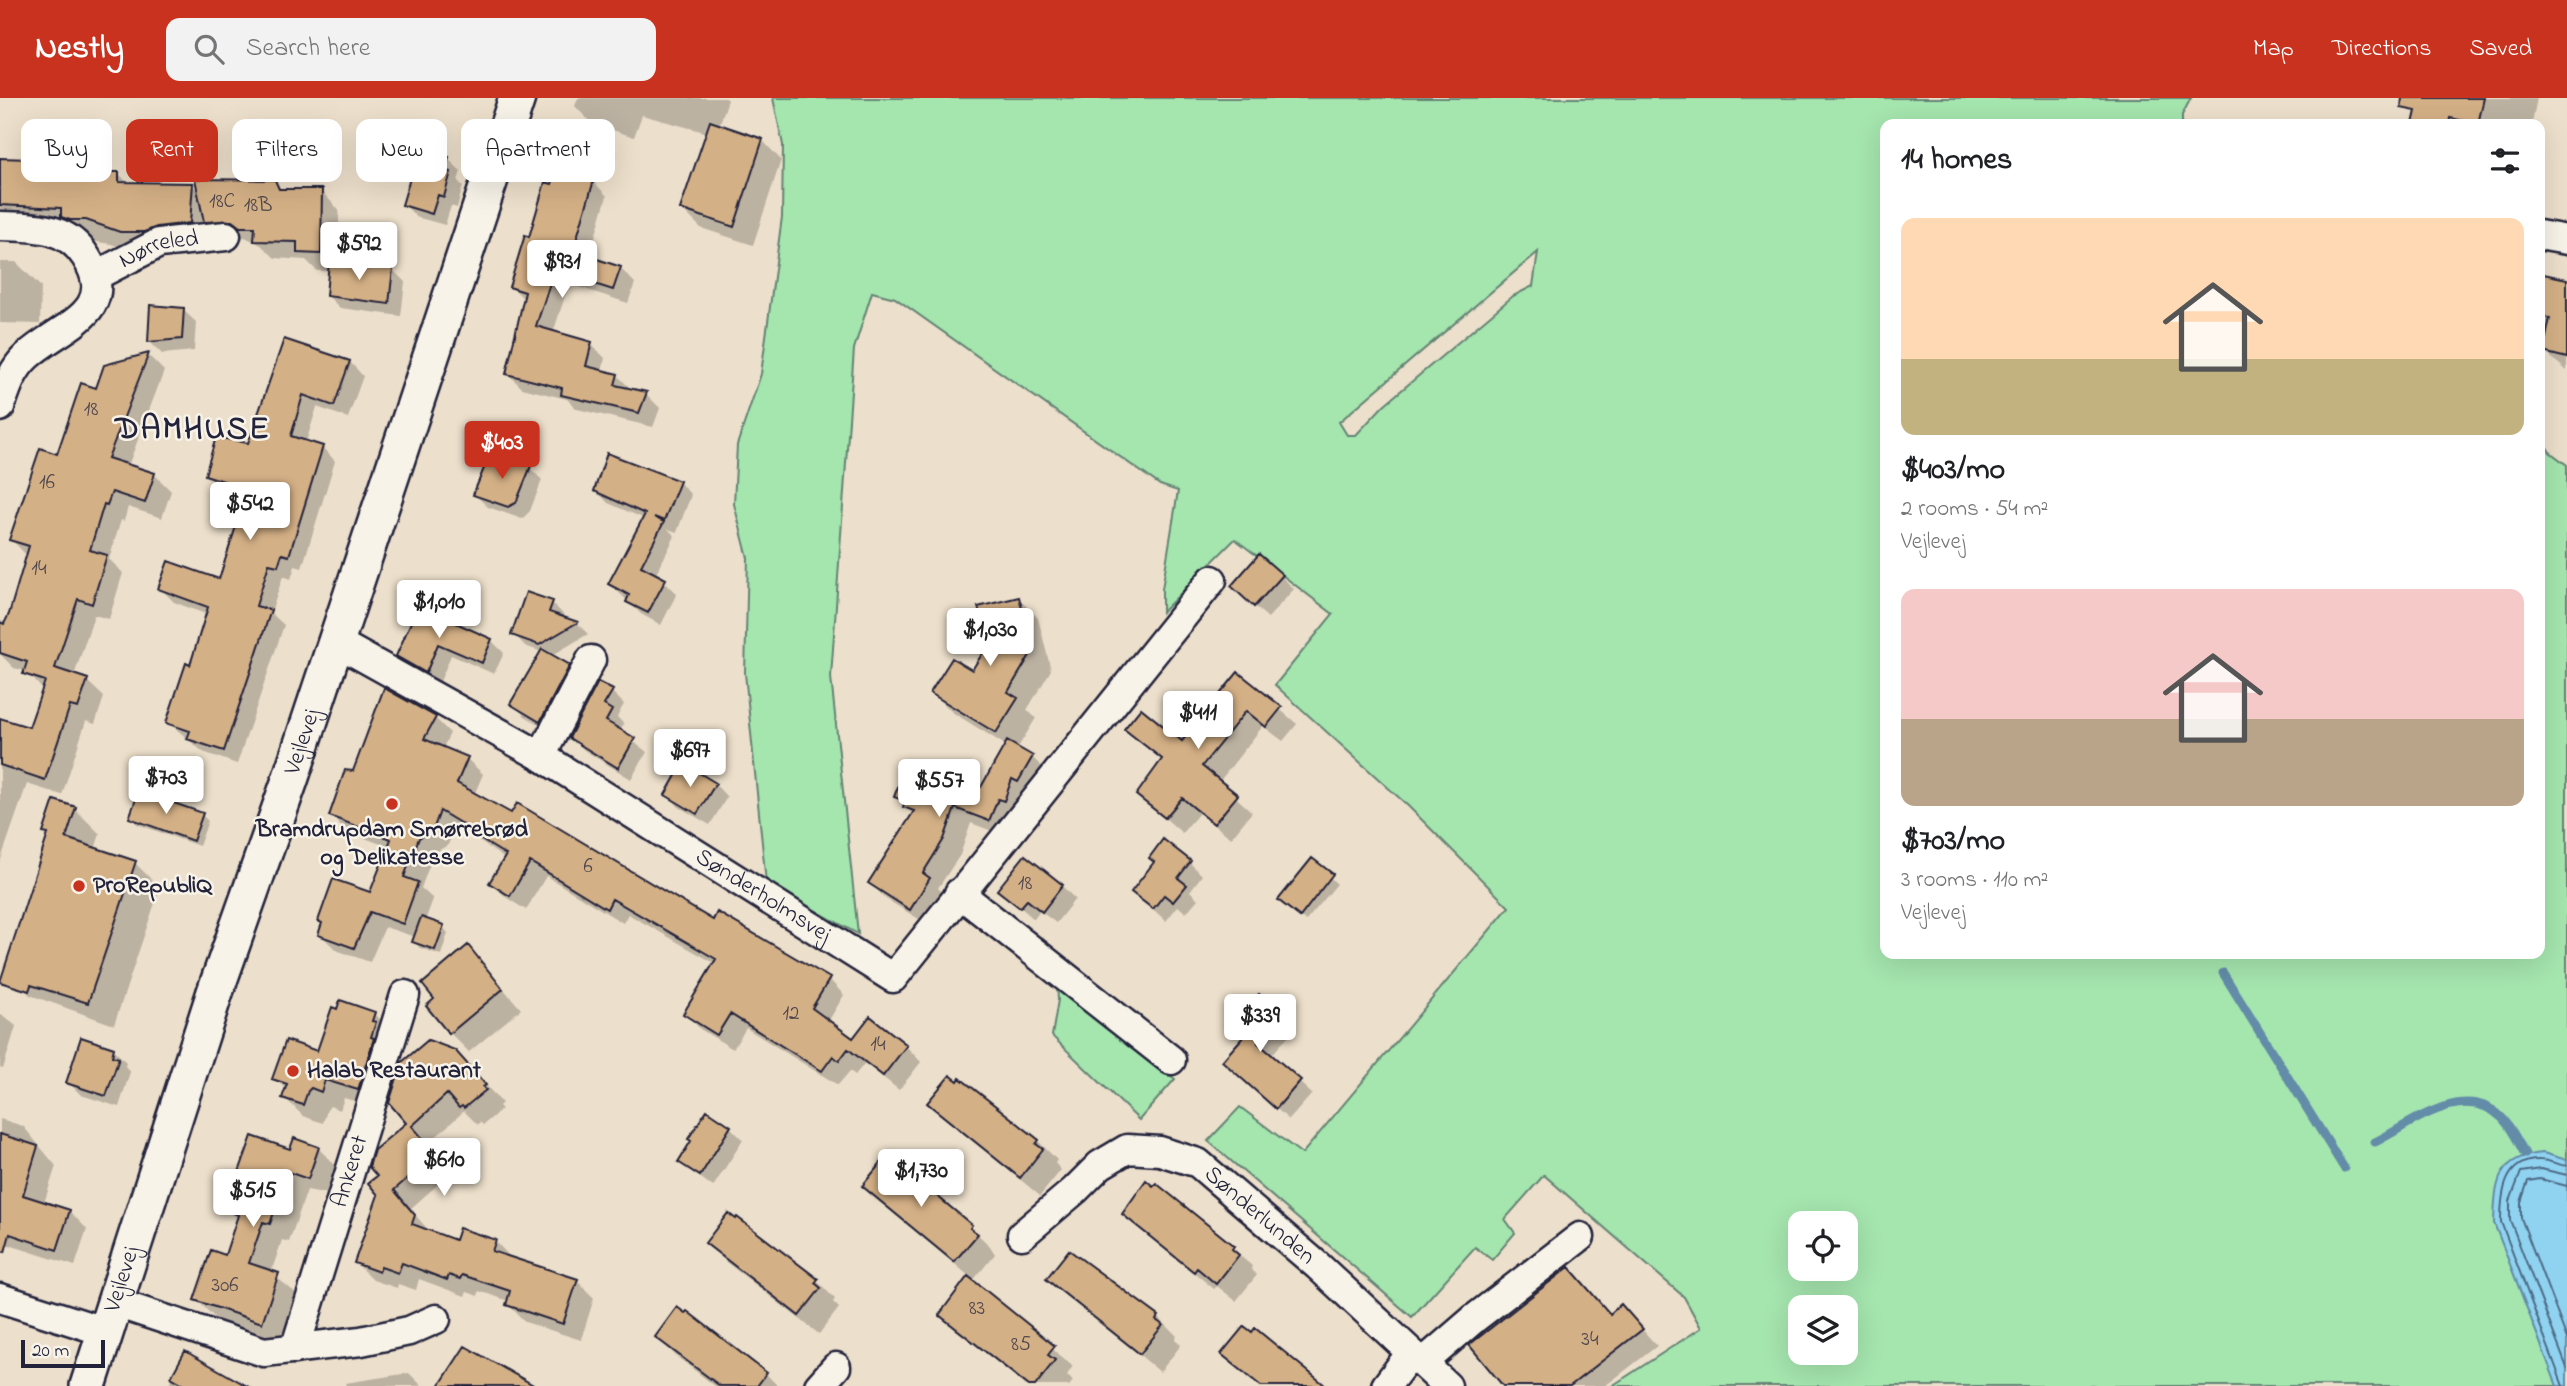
<!DOCTYPE html>
<meta charset="utf-8">
<style>
body{margin:0;font-family:"Indie Flower",sans-serif;background:#f2f2f2;color:#202124;height:100vh;display:flex;flex-direction:column;font-size:26px;white-space:nowrap}
*{box-sizing:border-box;margin:0}
p{font-size:23px;color:#757577}
.icon{flex:none;width:38px;height:38px;fill:none;stroke:currentColor;stroke-width:2;stroke-linecap:round;stroke-linejoin:round}
.map{position:relative;flex:1;overflow:hidden}
.details{position:absolute;left:1880px;top:21px;width:665px;height:840px;display:flex;flex-direction:column;background:#fff;border-radius:14px;box-shadow:0 7px 28px #0002}
.details>*{flex:none}
.top-card{position:absolute;left:21px;top:21px;width:665px;height:63px;display:flex;gap:14px}
.tools{position:absolute;left:1788px;top:1113px;display:grid;gap:14px}
.tools a{display:grid;place-items:center;width:70px;height:70px;border-radius:14px;background:#fff;box-shadow:0 7px 28px #0002;font-size:35px}
.scale{position:absolute;left:21px;bottom:18px;width:84px;box-sizing:border-box;padding-left:7px;border:4px solid #22223b;border-top:0;font-size:19px;line-height:24px;white-space:nowrap;color:#22223b;-webkit-text-stroke:5px #f7f3e8;paint-order:stroke}
.price{position:absolute;translate:-50% -60px;padding:0 16px;border-radius:7px;background:#fff;color:#222;font-size:23px;line-height:46px;filter:drop-shadow(0 2px 4px #0008)}
.price::after{content:'';position:absolute;left:50%;top:42px;width:21px;height:16px;margin-left:-10px;background:inherit;clip-path:polygon(0 0,100% 0,50% 100%)}
.price.current{background:#c8321e;color:#fff}
ul{padding:0;list-style:none}
li{display:grid;align-content:center;gap:14px;height:371px;padding:0 21px}
li span{display:grid;place-items:center;height:217px;border-radius:14px;color:#555}
li>.icon{margin-inline-start:auto}
span .icon{width:126px;height:126px;fill:#fffc;stroke-width:1}
li b{font-size:30px}
h2{display:flex;justify-content:space-between;align-items:center;height:84px;padding:0 21px;font-size:30px}
.pill{padding:0 24px;border-radius:14px;background:#fff;box-shadow:0 7px 28px #0002;font-size:24px;line-height:63px}
.pill.current{background:#c8321e;color:#fff}
header{display:flex;align-items:center;gap:42px;box-sizing:border-box;height:98px;padding:0 35px;background:#c8321e;color:#fff}
header strong{font-size:33px}
nav{display:flex;gap:38px;margin-inline-start:auto;font-size:24px}
.search{width:490px;height:63px;background:#f2f2f2;display:flex;align-items:center;gap:18px;box-sizing:border-box;padding:0 24px;border-radius:14px;color:#757577;font-size:26px}
.map>svg:first-child{display:block}
.green{fill:#a5e5ae;stroke:#648474;stroke-width:2;fill-rule:evenodd}
.water{fill:#8fd3f1;stroke:#638ca8;stroke-width:2}
.shadow{fill:#0003}
.lines{fill:none;stroke-linecap:round;stroke-linejoin:round}
.shore{stroke:#4e6984;stroke-width:2}
.stream{stroke:#638ca8;stroke-width:9}
.building{fill:#d4b086;stroke:#22223b;stroke-width:2}
.minor-casing{stroke:#22223b;stroke-width:33}
.tertiary-casing{stroke:#22223b;stroke-width:40}
.minor{stroke:#f7f3e8;stroke-width:28}
.tertiary{stroke:#f7f3e8;stroke-width:35}
.poi-dot{fill:#c8321e;stroke:#f7f3e8;stroke-width:2.5}
.labels{text-anchor:middle;dominant-baseline:central;stroke-width:5;stroke-linejoin:round;paint-order:stroke}
.number-label{font-size:21px;fill:#4e464e}
.street-label{font-size:24px;fill:#22223b;stroke:#f7f3e8}
.poi-label{font-size:24px;font-weight:bold;fill:#22223b;stroke:#f7f3e8;text-anchor:start}
.district-label{font-size:32px;font-weight:bold;letter-spacing:2px;fill:#22223b;stroke:#f7f3e8}
</style>
<header>
<strong>Nestly</strong>
<div class="search"><svg class="icon" aria-label="search" viewBox="0 0 24 24"><circle cx="10" cy="10" r="6"/><path d="M15 15l6 6"/></svg>Search here</div>
<nav><a>Map</a><a>Directions</a><a>Saved</a></nav>
</header>
<div class="map">
<svg width="2567" height="1288" viewBox="0 0 2567 1288">
<rect width="100%" height="100%" fill="#ecdfcb"/>
<filter id="ink" filterUnits="userSpaceOnUse"><feTurbulence type="fractalNoise" baseFrequency=".0143" numOctaves="2"/><feDisplacementMap in="SourceGraphic" scale="14" xChannelSelector="R" yChannelSelector="G"/><feConvolveMatrix kernelMatrix="1 2 1 2 8 2 1 2 1" color-interpolation-filters="sRGB"/></filter>
<g filter="url(#ink)">
<!-- green -->
<path class="green" d="M773 0H2191L2182 17V26H1885V856H2539V338L2550 354 2567 367V1288H1612L1701 1230 1684 1199 1544 1077 1505 1121 1515 1135 1492 1162 1475 1149 1412 1219 1208 1043 1240 1009 1302 1056 1509 809 1405 705 1275 587 1333 516 1235 441 1162 514V491L1178 393 1160 387 895 200 872 194 854 251 831 579 858 836 766 785 745 575 748 460 734 406 737 347 761 276 782 119 783 47ZM1538 154 1533 188 1513 198 1384 307 1356 337H1347L1339 324ZM1801 1125H1846V1171H1801ZM1801 1209H1846V1255H1801Z
M1057 886 1175 981 1139 1022 1052 938 1058 902Z"/>
<!-- water -->
<path class="water" d="M2543 1055 2567 1062V1288H2557L2494 1125C2495 1085 2497 1058 2543 1055Z"/>
<!-- shadow -->
<path class="shadow" d="M578 0H726L728 2 719 28 762 42 781 62 753 147 701 130 682 111 708 35 642 17 634 39 591 25 575 8Z
M2420 0H2537L2532 26H2415Z
M448 61 461 73 458 83 463 88 457 110 451 108 445 127 416 119 404 106Z
M0 63 88 65 98 75 119 76 129 86 192 87 199 94 274 84 283 93H321L339 112V166L392 171 405 184 401 218 340 210 327 197 330 173H317L306 162 275 160 261 147 245 139 145 157 111 146 0 130Z
M593 83 607 98 589 160 620 170 635 185 628 205 569 186 553 235 591 246 605 260 602 274 617 277 633 293 646 296 660 310 653 329 577 311 567 301 522 290 508 276 525 202 511 188 553 88Z
M0 164H16L41 189 40 226 0 225Z
M2539 177 2567 183V273L2545 254 2549 234 2539 233Z
M183 212 196 224 194 253 162 256 149 243Z
M285 243 350 264 363 278 348 320 317 309 306 344 322 349 335 363 302 470 295 468 291 481 283 478 271 515 284 527 237 666 203 654 168 624 208 517 174 504 160 490 220 483 247 398 220 390 207 376 249 347Z
M148 257 164 273 128 368 154 376 171 393 162 420 128 409 124 423 121 422 109 461 123 475 109 521 94 517 74 578 87 583 104 599 95 626 86 623 62 697 27 686 0 764V627L31 631 44 593 26 573 14 570 0 556V526L5 528 28 459 11 441 97 292Z
M530 370 542 382 530 413 522 421 488 409 475 397Z
M679 384 691 397 677 434 668 431 675 438 655 478 677 495 661 527 641 516 610 486 645 421 608 405 596 392Z
M1281 478 1294 491 1268 520 1246 501Z
M1019 501 1038 520 1051 572 1027 612 1036 620 1017 651 1032 659 1048 675 1005 738 971 725 960 757 938 790 945 797 927 826 886 801 870 785 914 717 896 698 982 692 1007 648 952 614 933 595 973 575Z
M552 505 564 517 562 520 577 525 588 536 551 558 581 581 553 635 525 618 512 606 542 554 525 548 514 536Z
M419 511 491 542 504 555 494 576 451 557 439 586 411 571 398 558Z
M1238 576 1297 626 1283 643 1263 628 1219 684 1252 714 1231 740 1199 715 1182 735 1139 697 1163 663 1126 631 1183 645Z
M612 594 624 606 617 619 624 626 620 633 647 654 631 681 584 652 572 639Z
M435 620 450 635 443 650 467 661 483 676 474 697 713 825 829 881 844 897 828 924 853 942 906 948 921 964 899 992 865 965 855 977 850 973 838 987 746 930 733 951 700 931 685 915 716 866 628 816 623 825 546 778 526 812 507 800 491 785 505 761 456 727 448 747 434 755 421 790 433 801 425 823 443 829 448 835 441 857 420 850 414 844 415 839 385 829 370 864 336 852 320 836 371 796 389 749 346 733 331 717 354 674Z
M715 686 727 699 710 727 679 709 667 696Z
M75 711 100 736 95 751 135 765 160 790 114 927 30 897 4 871 49 738 45 734Z
M202 717 208 723 199 748 137 726 131 720Z
M1312 762 1337 786 1306 823 1286 807Z
M1190 765 1202 777 1190 793 1198 801 1186 815 1178 808 1166 823 1133 793Z
M1062 788 1075 801 1056 825 1040 813 1034 821 1000 792Z
M468 850 521 911 469 954 450 935 436 902Z
M0 915 16 928 3 971 0 970Z
M374 915 393 935 377 1010 344 1000 340 1012 330 1008 327 1012 323 1025 303 1018 284 999 287 992 274 980 318 955Z
M1282 919 1294 931 1271 958 1312 996 1289 1022 1224 963Z
M113 951 126 964 125 968 130 974 119 1009 81 997 68 984Z
M472 972 502 1005 499 1008 502 1011 483 1027 480 1024 478 1027 464 1013 428 1046 452 1074 410 1111 431 1135 456 1144 495 1143 513 1162 577 1183 594 1200 581 1242 525 1224 508 1206 509 1203 479 1193 478 1198 467 1194 465 1198 419 1181 416 1192 398 1186 397 1190 373 1182 356 1165 380 1096 376 1053Z
M929 1005 1038 1043 1057 1062 1055 1065 1061 1072 1040 1098Z
M0 1021 23 1028 56 1068 44 1105 69 1113 87 1131 75 1168 0 1144Z
M730 1029 743 1042 713 1089 680 1064Z
M318 1050 337 1069 328 1096 307 1092 289 1144 282 1142 271 1175 297 1196 281 1243 216 1221 196 1201 226 1159 239 1119 233 1113 243 1085 240 1082 291 1054Z
M892 1070 970 1129 990 1148 995 1156 972 1184 1073 1268 1067 1277 1073 1283 1069 1288H1026L941 1217 970 1179 864 1088Z
M1146 1085 1154 1091 1156 1088 1252 1168 1251 1171 1257 1177 1236 1203 1217 1188 1214 1191 1124 1116Z
M736 1124 816 1182 835 1201 833 1204 839 1210 819 1236 726 1164 707 1145Z
M1569 1171 1611 1217 1621 1208 1657 1248 1605 1288H1505Z
M1049 1181 1158 1219 1177 1238 1175 1241 1181 1247 1160 1274Z
M687 1216 766 1276 778 1288H715L676 1258 657 1239Z
M1223 1256 1323 1288H1259Z
M409 1275 422 1288H346L345 1285Z
M173 1279 243 1288H169Z"/>
<g class="lines">
<!-- shore -->
<path class="shore" d="M2567 1077 2541 1071 2521 1074 2510 1103V1122L2567 1270
M2567 1088 2540 1081 2528 1083 2521 1104V1120L2567 1241
M2563 1288 2501 1124C2501 1096 2504 1061 2540 1062 2549 1062 2558 1067 2567 1068"/>
<!-- stream -->
<path class="stream" d="M2223 875 2344 1070
M2375 1044C2411 1026 2464 983 2501 1019 2511 1028 2518 1044 2525 1056"/>
</g>
<!-- building -->
<path class="building" d="M2402 0H2484L2478 26 2450 20 2449 26H2413L2416 13 2401 10Z
M710 23 763 41 734 129 680 111Z
M419 50 449 59 445 72 451 74 444 99 438 97 432 116 402 107Z
M0 60 88 63V74H119V84L193 85 190 125 157 129 144 134H120L86 122H70L61 119V110L0 107Z
M557 71 594 82 573 153 621 169 613 192 554 173 536 228 592 244 586 268 618 276 615 287 647 294 639 315 561 297 562 290 506 276 525 194 509 189 525 137 529 139 545 84 552 86Z
M195 81 275 82 279 91H322L321 156 297 155V144L254 143 255 129H240L232 123 204 124Z
M329 163 393 170 389 206 326 198Z
M2539 175 2567 181V260L2543 254 2550 220 2539 218Z
M150 207 184 210 182 241 148 244Z
M284 241 350 263 334 308 303 297 291 338 323 348 289 458 282 456 278 468 269 466 256 508 271 512 224 653 187 641 190 633 166 625 186 565 190 567 208 509 158 491 168 463 219 481 248 391 205 377 216 339 248 345Z
M149 255 108 360 155 375 145 405 112 394 107 407 104 406 90 452 107 457 92 506 78 501 55 570 88 581 78 610 70 608 45 682 0 667V620L29 629 45 583 23 576 27 564 0 555V524L4 526 9 516 29 448 9 442 40 350 57 356 81 285 96 290 104 267Z
M607 355 680 383 664 423 654 419 664 424 641 468 666 481 648 515 626 504 629 497 608 486 645 416 594 393Z
M501 356 531 368 516 405 508 409 473 397 489 358 499 362Z
M1259 456 1283 477 1254 509 1231 488Z
M526 494 553 503 549 514 578 524 539 547 511 537Z
M1019 499 1033 552 1008 594 1018 600 996 635 930 595 952 560 972 572 989 545 978 509Z
M418 508 492 541 482 565 438 546 426 575 396 558Z
M542 551 570 567 540 624 510 606Z
M1238 574 1282 609 1266 629 1246 613 1202 668 1238 697 1214 726 1182 700 1165 720 1136 697 1162 661 1124 631 1141 610 1182 643Z
M598 584 613 592 604 607 612 612 606 623 635 640 618 670 569 640Z
M384 590 436 619 424 641 468 659 457 685 511 715 517 705 713 822 717 814 830 880 812 910 853 940 870 918 907 947 883 978 848 951 839 963 833 958 822 973 730 916 717 937 683 916 716 861 612 801 607 811 530 764 510 798 489 785 506 757 478 740 480 737 440 713 433 732 419 740 404 779 418 784 403 826 370 814 354 850 318 837 322 825 318 823 333 781 370 794 391 741 329 718 345 672 353 673Z
M1007 643 1033 658 1018 684 1012 681 1004 703 998 701 989 723 955 710 944 741 923 775 930 780 910 812 868 785 914 713 903 709 905 703 894 699 908 663 981 689Z
M683 665 716 685 697 716 665 697Z
M139 693 203 715 193 743 129 720Z
M54 702 76 709 66 740 136 763 88 905 31 887 29 893 0 884 48 736 43 735Z
M1163 741 1191 763 1178 780 1187 787 1173 804 1164 797 1153 811 1131 794 1154 764 1149 760Z
M1025 757 1063 787 1042 814 1027 802 1020 810 997 792Z
M1312 760 1333 776 1300 819 1278 802Z
M421 819 444 827 435 852 412 844Z
M468 847 503 891 449 936 426 908 434 901 422 886Z
M1259 896 1283 918 1258 945 1301 982 1276 1011 1222 963 1244 938 1231 927Z
M340 902 375 914 372 923 376 924 371 939 374 940 358 992 325 982 321 994 311 990 308 993 303 1007 282 1000 287 986 272 981 286 942 317 953 332 909 337 911Z
M81 939 114 950 112 958 119 960 106 998 66 985Z
M428 942 455 952 486 987 483 989 486 992 464 1010 462 1008 459 1010 447 996 412 1028 436 1056 394 1092 415 1117 412 1126 455 1142 459 1130 496 1142 492 1153 578 1181 563 1226 506 1207 510 1193 462 1177 460 1181 449 1177 447 1182 402 1165 398 1175 381 1169 379 1174 354 1165 378 1097 368 1085 377 1078 369 1069 374 1052 406 1025 389 1005 402 964Z
M950 977 958 983 960 980 1039 1042 1036 1046 1043 1051 1020 1080 927 1005Z
M707 1012 731 1028 700 1078 678 1064 691 1043 688 1041Z
M0 1036 38 1048 23 1097 70 1112 57 1152 10 1136 5 1154 0 1153Z
M252 1038 290 1051 294 1040 319 1049 308 1081 288 1074 270 1126 263 1124 249 1165 279 1175 262 1225 194 1202 211 1152 225 1157 238 1117 231 1114 242 1084 238 1083V1077Z
M884 1061 892 1067 895 1063 972 1127 970 1130 978 1136 954 1164 862 1088Z
M1146 1082 1153 1088 1156 1085 1234 1148 1232 1151 1239 1157 1216 1186 1197 1170 1194 1174 1122 1116Z
M728 1115 736 1121 737 1119 818 1181 815 1185 821 1190 799 1218 705 1145Z
M1069 1152 1159 1218 1156 1222 1163 1227 1140 1256 1046 1181Z
M1569 1169 1610 1216 1621 1206 1643 1231 1570 1288H1503L1469 1247Z
M968 1178 1055 1248 1048 1257 1055 1262 1035 1288H1029L939 1217Z
M677 1209 685 1215 687 1213 767 1275 757 1288H720L655 1239Z
M1244 1228 1252 1234 1255 1230 1326 1288H1261L1221 1256Z
M465 1248 535 1288H439Z
M185 1253 247 1288H187L171 1279Z"/>
<g class="lines">
<defs>
<g id="minor">
<path d="M0 128C33 129 66 127 86 159 121 215 59 228 27 258 12 272 7 289 0 309"/>
<path d="M2539 137 2567 142"/>
<path id="s1" d="M97 177 159 145 226 138"/>
<path id="s2" d="M336 544 541 658 893 880 1212 482"/>
<path d="M541 658 591 562"/>
<path d="M959 795 1171 962"/>
<path id="s3" d="M1022 1137 1075 1092 1100 1067 1127 1051 1160 1053 1198 1065 1318 1168 1447 1288"/>
<path d="M0 1200 106 1234"/>
<path d="M116 1205 264 1254 361 1243 409 1233 436 1221"/>
<path id="s4" d="M295 1251 405 897"/>
<path d="M1424 1264 1475 1220 1580 1139"/>
<path d="M819 1288 836 1269"/>
<path d="M1386 1288 1411 1255"/>
</g>
<g id="tertiary">
<path id="s5" d="M88 1288 215 894 290 682 517 0"/>
</g>
</defs>
<!-- minor casing -->
<use href="#minor" class="minor-casing"/>
<!-- tertiary casing -->
<use href="#tertiary" class="tertiary-casing"/>
<!-- minor -->
<use href="#minor" class="minor"/>
<!-- tertiary -->
<use href="#tertiary" class="tertiary"/>
</g>
</g>
<!-- markers -->
<g class="poi-dot">
<circle cx="392" cy="706" r="7"/>
<circle cx="79" cy="788" r="7"/>
<circle cx="293" cy="973" r="7"/>
</g>
<g class="labels">
<!-- number labels -->
<g class="number-label">
<text x="222" y="104">18C</text>
<text x="258" y="108">18B</text>
<text x="91" y="312">18</text>
<text x="47" y="385">16</text>
<text x="39" y="471">14</text>
<text x="588" y="769">6</text>
<text x="1025" y="786">18</text>
<text x="791" y="916">12</text>
<text x="878" y="947">14</text>
<text x="225" y="1188">306</text>
<text x="977" y="1211">83</text>
<text x="1590" y="1242">34</text>
<text x="1021" y="1247">85</text>
</g>
<!-- street labels -->
<g class="street-label">
<text stroke="none"><textPath href="#s1" startOffset="68">Nørreled</textPath></text>
<text stroke="none"><textPath href="#s5" startOffset="679">Vejlevej</textPath></text>
<text stroke="none"><textPath href="#s2" startOffset="497">Sønderholmsvej</textPath></text>
<text stroke="none"><textPath href="#s4" startOffset="186">Ankeret</textPath></text>
<text stroke="none"><textPath href="#s3" startOffset="290">Sønderlunden</textPath></text>
<text stroke="none"><textPath href="#s5" startOffset="112">Vejlevej</textPath></text>
</g>
<!-- poi labels -->
<g class="poi-label">
<text x="392" y="732" text-anchor="middle">Bramdrupdam Smørrebrød<tspan x="392" dy="28">og Delikatesse</tspan></text>
<text x="93" y="788">ProRepubliQ</text>
<text x="307" y="973">Halab Restaurant</text>
</g>
<!-- district labels -->
<g class="district-label">
<text x="193" y="332">DAMHUSE</text>
</g>
</g>
</svg>
<div class="tools">
<a><svg class="icon" aria-label="locate" viewBox="0 0 24 24"><circle cx="12" cy="12" r="6"/><path d="M12 2v4M12 18v4M2 12h4M18 12h4"/></svg></a>
<a><svg class="icon" aria-label="layers" viewBox="0 0 24 24"><path d="M12 4l9 5-9 5-9-5zM3 14l9 5 9-5"/></svg></a>
</div>
<div class="scale">20 m</div>
<b class="price" style="left:359px;top:184px">$592</b>
<b class="price" style="left:562px;top:202px">$931</b>
<b class="price current" style="left:502px;top:383px">$403</b>
<b class="price" style="left:250px;top:444px">$542</b>
<b class="price" style="left:439px;top:542px">$1,010</b>
<b class="price" style="left:990px;top:570px">$1,030</b>
<b class="price" style="left:1198px;top:653px">$411</b>
<b class="price" style="left:690px;top:691px">$697</b>
<b class="price" style="left:166px;top:718px">$703</b>
<b class="price" style="left:939px;top:721px">$557</b>
<b class="price" style="left:1260px;top:956px">$339</b>
<b class="price" style="left:444px;top:1100px">$610</b>
<b class="price" style="left:921px;top:1111px">$1,730</b>
<b class="price" style="left:253px;top:1131px">$515</b>
<div class="top-card">
<a class="pill">Buy</a>
<a class="pill current">Rent</a>
<a class="pill">Filters</a>
<a class="pill">New</a>
<a class="pill">Apartment</a>
</div>
<section class="details">
<h2>14 homes<svg class="icon" aria-label="filters" viewBox="0 0 24 24"><path d="M4 7h16M4 17h16"/><circle cx="9" cy="7" r="2"/><circle cx="15" cy="17" r="2"/></svg></h2>
<ul>
<li><span style="background:linear-gradient(#ffd9b3 65%,#c2b280 0)"><svg class="icon" aria-label="home" viewBox="0 0 24 24"><path d="M3 11l9-7 9 7M6 9v11h12V9"/></svg></span><div><b>$403/mo</b><p>2 rooms · 54 m²</p><p>Vejlevej</p></div></li>
<li><span style="background:linear-gradient(#f6c9c9 60%,#b9a48a 0)"><svg class="icon" aria-label="home" viewBox="0 0 24 24"><path d="M3 11l9-7 9 7M6 9v11h12V9"/></svg></span><div><b>$703/mo</b><p>3 rooms · 110 m²</p><p>Vejlevej</p></div></li>
</ul>
</section>
</div>
